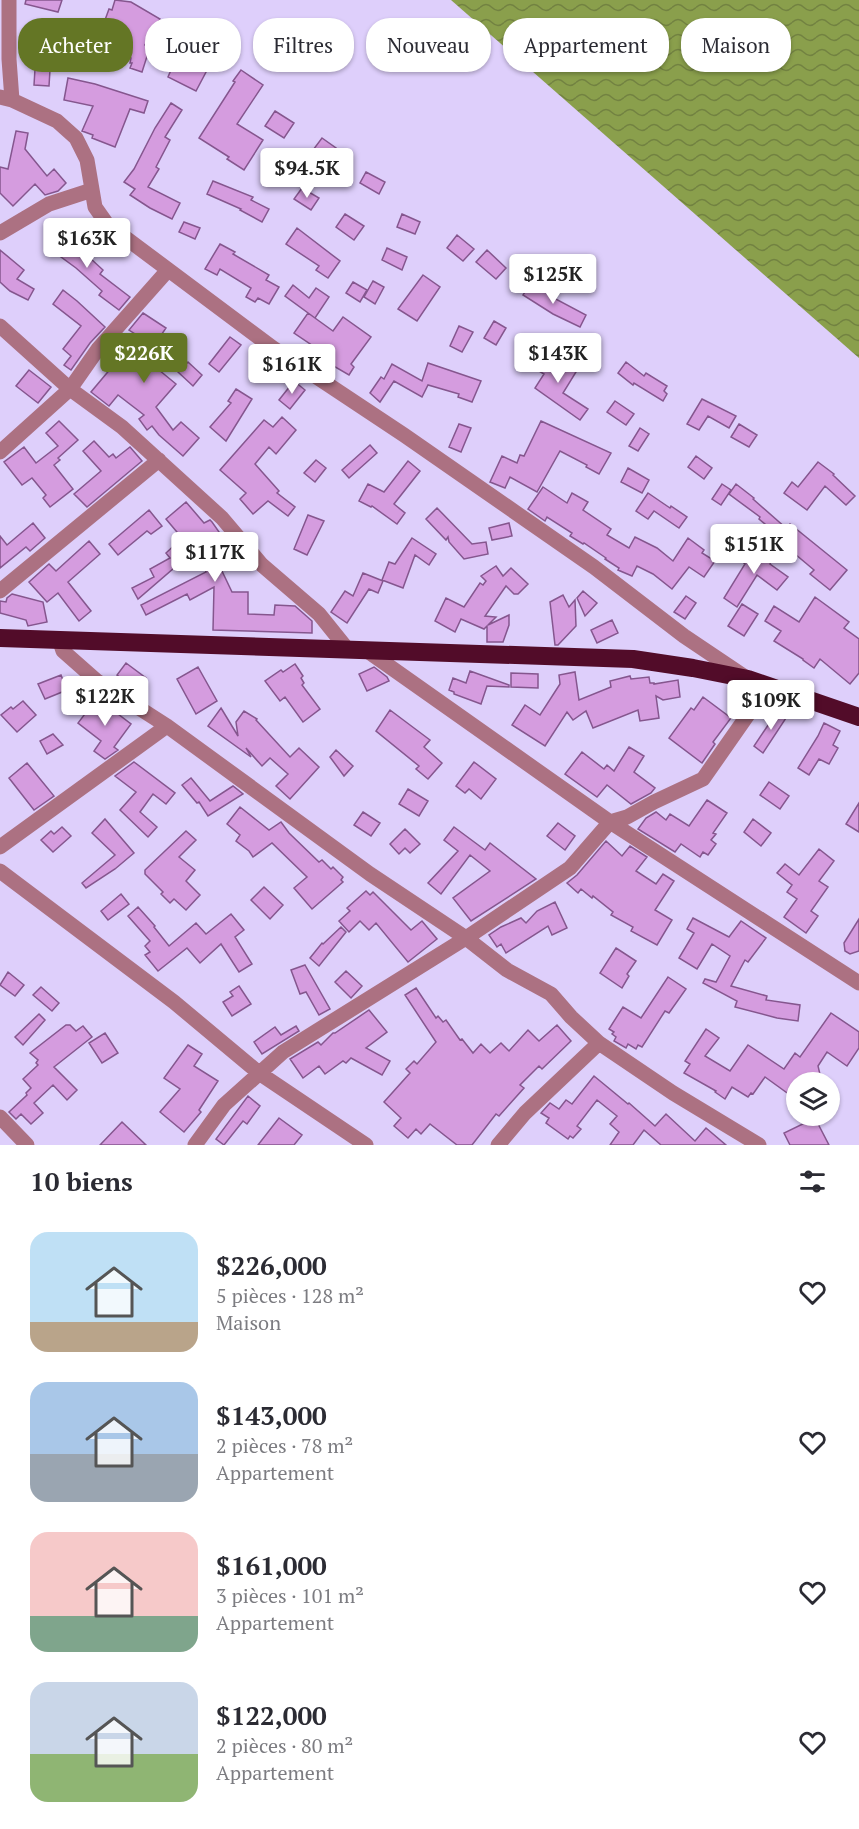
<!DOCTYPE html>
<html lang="fr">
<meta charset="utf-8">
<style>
body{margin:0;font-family:"PT Serif",serif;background:#f2f2f3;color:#2b2b33;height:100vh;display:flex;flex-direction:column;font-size:22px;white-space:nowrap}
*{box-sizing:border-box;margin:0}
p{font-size:20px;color:#7c7c81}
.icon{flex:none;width:33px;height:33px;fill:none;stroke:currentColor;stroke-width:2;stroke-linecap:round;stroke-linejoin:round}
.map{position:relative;height:1145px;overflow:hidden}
.sheet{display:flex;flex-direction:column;background:#fff;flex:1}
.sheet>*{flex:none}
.top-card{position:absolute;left:18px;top:18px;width:824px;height:54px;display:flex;gap:12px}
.fabs{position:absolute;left:786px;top:1072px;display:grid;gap:12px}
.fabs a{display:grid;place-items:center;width:54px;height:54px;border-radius:50%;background:#fff;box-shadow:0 2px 4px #0004;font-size:30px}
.price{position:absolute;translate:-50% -51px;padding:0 14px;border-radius:6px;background:#fff;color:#222;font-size:20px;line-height:39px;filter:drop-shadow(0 2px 3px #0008)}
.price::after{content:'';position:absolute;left:50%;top:36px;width:18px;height:14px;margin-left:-9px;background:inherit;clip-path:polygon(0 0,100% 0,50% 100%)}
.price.selected{background:#647625;color:#fff}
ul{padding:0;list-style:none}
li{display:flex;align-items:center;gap:18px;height:150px;padding:0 30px}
li span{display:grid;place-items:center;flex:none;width:168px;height:120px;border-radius:18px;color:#555}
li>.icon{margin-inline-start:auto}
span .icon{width:72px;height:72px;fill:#fffc;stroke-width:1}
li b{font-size:26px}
h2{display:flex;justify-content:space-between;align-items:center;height:72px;padding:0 30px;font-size:26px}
.tag{padding:0 21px;border-radius:24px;background:#fff;box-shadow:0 2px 4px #0004;font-size:21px;line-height:54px}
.tag.selected{background:#647625;color:#fff}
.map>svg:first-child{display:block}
.water{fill:url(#water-waves)}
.building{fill:#d59cdf;stroke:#85568e;stroke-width:1.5}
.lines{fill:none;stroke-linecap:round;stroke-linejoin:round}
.minor{stroke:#ac7182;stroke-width:15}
.highway{stroke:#520c29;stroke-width:18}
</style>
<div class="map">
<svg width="859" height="1145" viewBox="0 0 859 1145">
<defs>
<pattern id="water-waves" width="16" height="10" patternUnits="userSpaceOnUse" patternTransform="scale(1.5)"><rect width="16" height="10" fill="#8a9f4c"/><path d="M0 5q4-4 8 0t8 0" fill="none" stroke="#728241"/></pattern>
</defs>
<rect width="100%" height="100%" fill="#decffb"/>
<!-- water -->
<path class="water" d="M451 0H859V358Z"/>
<!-- building -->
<path class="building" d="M26 0H62L58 12 25 4Z
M115 0 131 2 160 19 145 45 150 47 142 72 130 68 132 63H130L131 58 107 50 116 23 105 20 109 9 112 10Z
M180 39 215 55 196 91 168 77 178 54 174 52Z
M35 69 50 70 49 86 34 85Z
M241 70 263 85 237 124 263 140 244 170 227 159 229 157 199 138 235 82 233 81Z
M68 78 95 84 148 101 144 113 130 109 115 147 92 138 93 135 82 131 93 106 64 100Z
M171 103 182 110 165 137 170 140 156 167 159 169 148 187 180 203 172 219 150 208 130 195 135 189 124 182 134 169 155 128Z
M275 111 294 123 284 138 265 126Z
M16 131 28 133 25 149 47 176 54 169 66 183 58 191 45 195 35 184 13 206 0 193V167L8 169Z
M322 138 336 148 326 163 315 155 317 153 313 150Z
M366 172 385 182 379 194 360 183Z
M213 181 253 197 251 200 269 209 262 222 240 210 241 209 207 194Z
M302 188 319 198 311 210 294 199Z
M345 214 364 226 354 240 336 227Z
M402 214 420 222 415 234 397 227Z
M184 222 200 228 195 239 179 232Z
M297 228 340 261 328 278 316 270 319 266 286 244Z
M56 231 78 246V247L103 270 100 274 130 297 119 310 99 295 102 291 76 268 46 246Z
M457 235 474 249 463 261 447 248Z
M220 244 235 252 233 254 269 275 266 280 279 287 269 304 258 298 255 302 246 297 251 288 220 269 217 275 205 269Z
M387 248 407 257 402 270 382 260Z
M0 250 24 270 17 279 34 289 28 300 10 291 0 282Z
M487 250 506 268 496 279 476 262Z
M423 275 440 287 417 321 398 309Z
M373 281 384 287 375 304 364 297Z
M532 281 552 293 550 296 586 315 580 327 553 314 523 295Z
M353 282 367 290 360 302 346 293Z
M293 285 309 298 316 288 329 297 315 318 285 296Z
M63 290 77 301 105 327 90 343 71 370 64 365 71 356 63 349 81 326 53 304Z
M143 313 166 328 146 357 147 360 176 384 156 407 173 430 181 422 199 438 183 456 159 435 152 426 147 430 139 419 144 415 118 395 109 406 91 392 117 361 115 359 135 334 129 330Z
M308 313 333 331 343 317 371 337 351 364 354 367 349 375 332 365 329 370 313 359 319 350 294 333Z
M494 321 506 328 496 345 484 338Z
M459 326 473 332 462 352 450 346Z
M230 337 241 345 219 372 209 364Z
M545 352 576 372 563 393 588 409 580 420 535 388 544 374 534 368Z
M188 362 202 375 193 386 178 372Z
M626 362 644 376 646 373 667 386 664 391 667 394 663 401 634 383 633 385 618 373Z
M428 363 481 381 472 402 458 397 459 394 428 385 422 397 394 381 380 402 370 393 381 377 384 379 392 364 422 381Z
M29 370 51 387 38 403 16 386Z
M294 381 305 390 290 409 279 400Z
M236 389 252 399 226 441 210 427 231 403 228 401Z
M702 399 736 416 729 428 708 416 699 430 687 424Z
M615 401 634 414 626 425 607 412Z
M282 417 296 430 276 454 269 447 255 464 279 491 277 493 295 507 288 516 268 501 253 514 240 499 246 493 220 470 264 420 273 427Z
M59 421 78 440 58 458 60 460 54 465 73 489 50 507 43 498 46 495 32 478 22 485 4 462 24 447 36 463 58 446 46 433Z
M541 421 611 453 599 474 586 467 587 465 560 451 537 492 510 477 505 488 490 482 502 456 517 463 520 455 524 456Z
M459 424 471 428 461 452 449 447Z
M739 424 757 435 749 447 731 437Z
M640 428 649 434 638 451 629 446Z
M94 441 109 457 113 454 116 458 130 447 142 461 87 507 74 494 101 471 83 451Z
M370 445 377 453 349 478 342 470Z
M696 456 712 468 704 479 688 467Z
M316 460 326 468 315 482 304 473Z
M408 461 420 471 394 504 405 513 397 524 372 506 371 507 359 501 368 484 384 492Z
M818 462 834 474 833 475 855 496 846 505 825 486 807 510 784 493 792 482 798 487Z
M628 468 649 480 642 493 621 482Z
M722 484 731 490 721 505 712 499Z
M736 484 754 498 753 499 786 528 790 524 847 570 830 590 810 574 814 570 776 538 779 536 759 519 760 517 729 494Z
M543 487 567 503 572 493 588 502 583 510 611 529 607 535 629 548 635 537 657 548 673 561 688 538 704 550 702 553 715 561 704 577 689 567 672 589 653 574 637 566 632 576 618 570 619 568 605 559 606 558 584 543 583 544 570 536 572 533 547 517 545 521 528 509Z
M648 493 670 508 671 506 687 517 679 528 654 511 648 519 636 511Z
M186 502 204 523 210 520 212 522 224 539 211 548 232 592H248V614L274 615 275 605 295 606 312 621V633L213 630 214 587 190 600 187 594 146 615 141 605 206 572 195 550 138 599 132 588 154 577 150 569 170 558 166 553 182 538 166 519Z
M437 508 472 544 486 542 488 554 464 559 449 542 448 537 446 540 426 519Z
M149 510 162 526 151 534 147 531 118 555 109 544Z
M308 515 324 521 307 555 294 549Z
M33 523 45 538 30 551 26 547 0 568V536L7 545Z
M509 523 512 536 492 540 489 528Z
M412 538 436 554 429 565 415 555 403 588 382 580 389 562 395 564Z
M89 541 100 554 68 582 91 611 79 621 58 593 47 602 29 582 49 564 56 571Z
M749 544 771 562 770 564 788 577 777 590 757 575 737 607 724 598 745 564 738 558Z
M496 566 503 576 511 568 528 584 518 594H514L506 586 485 616 496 617 488 625 509 615V625L503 642H487V626L484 629 461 619 455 632 435 621 446 598 464 607 480 583 483 585 486 581 481 576Z
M363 573 383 581 378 593 369 589 347 623 331 612 345 591 353 596Z
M583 591 597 603 585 616 577 598Z
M12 594 43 602 47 622 28 626 26 620 0 613V601L6 602 7 598Z
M563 595 569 607 575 600 576 626 558 645H555L550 602Z
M686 596 696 603 685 619 674 612Z
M815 597 849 622 844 628 859 639V673L850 684 820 659 814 668 803 660V659L774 641 781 631 765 621 774 606 799 622Z
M742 604 758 614 744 636 728 626Z
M612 620 618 633 597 643 591 630Z
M126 663 146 678 137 690 117 675Z
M295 664 303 676 301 678 304 683 302 685 320 709 303 722 285 697 280 701 265 681 281 670 283 672Z
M198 667 217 701 196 714 177 679Z
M374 667 387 677 389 681 367 691 359 674Z
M470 671 509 685V687L487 686 481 704 454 694V692L449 690 453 678 466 683Z
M575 672 579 700 611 687 610 681 630 676 631 679 649 677 650 683H654V684L678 680 680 697 663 700 656 696 659 718 640 721 638 710 593 728 586 711 573 720 567 712 545 746 512 725 525 705 540 715 560 684 559 675Z
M511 673 538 674V688L511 687Z
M61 675 67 690 45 699 38 684Z
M703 697 731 718 713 742 715 744 702 763 669 738 691 708 694 710Z
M97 698 131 724 114 747 118 750 105 759 94 751 101 741 78 723Z
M23 701 36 715 17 732 1 715 11 707 13 709Z
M221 708 238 736 236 722 244 711 257 719 256 720 290 757 299 748 319 767 290 799 276 786 288 774 270 758 262 766 246 748 251 757 208 726Z
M779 709 788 715 763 753 754 746Z
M390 710 430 740 424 747 442 763 428 779 416 769 419 766 376 731Z
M824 723 840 731 833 745 838 748 829 764 819 759 809 775 798 768 818 736Z
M53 734 63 745 47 754 40 741Z
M629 747 644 756 634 772 655 788 651 793 631 804 607 785 597 797 565 774 582 752 604 769 607 765 614 771Z
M336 750 353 766 344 776 330 757Z
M134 762 175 793 166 804 153 794 140 812 157 827 148 837 120 810 136 792 115 776Z
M474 762 496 779 481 799 469 789 465 793 456 786Z
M27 763 54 796 34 810 9 778Z
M191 778 210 801 233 786 243 794 208 816 199 802 197 803 182 785Z
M769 782 789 796 780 809 760 795Z
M408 789 428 801 419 816 399 804Z
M707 800 727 813 713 833 716 834 711 840 716 844 708 855 703 852 700 857 681 844 675 852 638 829 646 818 656 812 666 820 670 814 689 826Z
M859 803V832L846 824Z
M240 807 269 830 281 822 289 833 319 862 322 860 331 869 333 867 343 877 341 880 343 882 312 909 294 888 307 877 272 843 253 857 249 851 236 841 240 835 227 824Z
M363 812 380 823 371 836 354 825Z
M105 819 134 853 115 869 86 888 82 883 115 855 92 833Z
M753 819 771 833 761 846 744 832Z
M558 823 575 836 565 850 547 836Z
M62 827 71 836 53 852 41 840 51 831 54 834Z
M454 827 485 850 490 843 536 879 471 921 453 898 490 871 470 855 441 894 428 883 458 851 444 840Z
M405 829 420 844 410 853 405 848 399 854 390 844Z
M186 831 196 840 179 857 195 870 186 881 200 895 186 910 174 899 170 903 161 894 163 892 145 874V870Z
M606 841 622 856 630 846 647 857 636 871 656 884 663 874 674 881 655 910 672 920 657 945 631 931 633 927 611 915 613 912 593 896 592 898 581 889 578 893 567 883 577 875Z
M819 849 834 861 819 881 828 887 811 911 818 916 806 933 784 917 797 899 787 892 792 885 777 873 785 864 799 875Z
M264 887 283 905 270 919 251 900Z
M366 891 370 895 373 892 411 930 422 921 437 939 408 962 376 923 369 930 360 921 349 932 339 921 350 911 347 908Z
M121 894 129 904 108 920 101 911Z
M555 902 567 928 552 935 548 926 506 953 501 944 497 947 489 935 501 927 521 918 526 923 537 911Z
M138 907 155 926 154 927 169 946 196 923 206 934 231 914 244 930 235 937 252 964 239 972 221 944 200 963 187 948 158 971 145 955 150 952 145 946 150 941 128 916Z
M693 918 729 937 741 921 766 938 748 962 745 960 731 986 767 996 766 1000 800 1005 798 1021 777 1018 735 1007 737 1001 703 983 705 979 716 982 730 956 712 944 697 969 679 958 694 933 687 929Z
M859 919V951L850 954 845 951 844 943Z
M341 927 346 932 319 966 310 958 322 943 323 944Z
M616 948 636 961 627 974 629 976 622 988 600 973Z
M305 965 330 1009 319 1015 306 992 300 994 291 970Z
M346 971 362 986 351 998 335 982Z
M8 972 24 985 15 996 0 985Z
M668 977 686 989 669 1013 665 1011 642 1047 638 1045 636 1049 628 1044 626 1048 614 1041 616 1037 612 1034 614 1032 609 1029 623 1007 641 1018Z
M239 986 251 1004 232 1016 223 1002 233 996 230 992Z
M41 987 59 1003 52 1011 33 995Z
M416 988 436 1018 438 1016 443 1022 446 1020 460 1040 462 1039 473 1053 481 1044 490 1053 501 1043 509 1051 528 1030 539 1041 557 1025 571 1041 542 1069 539 1066 520 1085 524 1088 499 1116 496 1114 472 1145H457L430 1124 421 1134 416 1129 408 1138 394 1126 401 1118 384 1102 410 1073 406 1069 414 1061 417 1064 436 1042 405 995Z
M369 1010 387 1032 366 1048 390 1061 382 1075 351 1058 346 1063 343 1061 325 1074 319 1066 303 1078 290 1059 318 1042 321 1045 333 1033H335Z
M831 1013 859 1032V1048L847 1066 827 1052 818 1066 822 1083H796V1087L790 1095 765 1077 753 1094 751 1093 748 1097 732 1087 725 1099 715 1092 716 1091 684 1073 690 1064 685 1061 706 1029 719 1038 705 1056 730 1071 748 1045 784 1069 795 1053 800 1057Z
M39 1014 45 1020 23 1045 15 1037Z
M66 1025H70L76 1031 83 1026 92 1037 54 1067 77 1090 67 1100 53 1085 34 1103 43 1113 31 1124 21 1114 16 1119 9 1112 27 1095 26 1093 31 1088 23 1079 38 1065 36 1063 38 1060 30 1053Z
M296 1026 299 1031 262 1054 254 1042 275 1027 281 1035Z
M105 1033 118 1053 102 1063 89 1043Z
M188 1045 202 1054 194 1066 218 1081 199 1110 201 1112 184 1132 160 1112 180 1089 164 1078Z
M594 1076 628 1104 629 1103 655 1126 666 1114 695 1141 706 1128 726 1145H661L644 1130 633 1145H610L619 1132 610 1124 617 1116 597 1100 577 1126 581 1129 573 1138 570 1136 568 1139 546 1123 549 1118 541 1113 550 1103 559 1109 566 1100 572 1104Z
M248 1096 260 1106 247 1124 243 1121 224 1145 216 1139Z
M279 1118 302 1135 294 1145H258Z
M815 1118 829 1145H790L784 1133Z
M122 1122 146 1145H100Z"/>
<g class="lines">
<!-- minor -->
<path class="minor" d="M9 0V59L12 100
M0 97 12 100 57 121 76 138 87 160 95 207 107 224 273 348 404 435 594 567 684 636 745 677
M0 233 49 204 92 190
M0 326 70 389 122 427 222 518 262 565 319 614 348 650
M0 452 70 389 98 349 168 270
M0 591 159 460
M59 639 63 651 97 681 167 726 370 874 466 938 507 970 551 994 571 1017 599 1043 673 1093 759 1145
M369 652 610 822 859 983
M0 847 167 726
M0 871 174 1002 259 1073 366 1145
M0 1117 27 1145
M195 1145 224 1105 283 1052 466 938 570 868 610 822 627 817 654 802 703 779 768 686
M498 1145 525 1113 599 1043"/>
<!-- highway -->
<path class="highway" d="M0 638 633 659 693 668 748 679 859 717"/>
</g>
</svg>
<div class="fabs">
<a><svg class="icon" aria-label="layers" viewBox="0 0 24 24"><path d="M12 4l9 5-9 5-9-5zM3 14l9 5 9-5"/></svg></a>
</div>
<b class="price" style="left:307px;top:199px">$94.5K</b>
<b class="price" style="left:87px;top:269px">$163K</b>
<b class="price" style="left:553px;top:305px">$125K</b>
<b class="price selected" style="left:144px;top:384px">$226K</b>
<b class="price" style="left:558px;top:384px">$143K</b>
<b class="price" style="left:292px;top:395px">$161K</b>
<b class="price" style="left:754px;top:575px">$151K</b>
<b class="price" style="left:215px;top:583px">$117K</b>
<b class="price" style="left:105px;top:727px">$122K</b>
<b class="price" style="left:771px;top:731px">$109K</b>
<div class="top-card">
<a class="tag selected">Acheter</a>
<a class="tag">Louer</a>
<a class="tag">Filtres</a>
<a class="tag">Nouveau</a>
<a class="tag">Appartement</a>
<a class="tag">Maison</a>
</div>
</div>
<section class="sheet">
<h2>10 biens<svg class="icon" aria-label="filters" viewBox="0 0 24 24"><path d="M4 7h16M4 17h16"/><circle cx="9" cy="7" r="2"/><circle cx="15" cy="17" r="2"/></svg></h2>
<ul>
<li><span style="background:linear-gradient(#bfe0f5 75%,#b9a48a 0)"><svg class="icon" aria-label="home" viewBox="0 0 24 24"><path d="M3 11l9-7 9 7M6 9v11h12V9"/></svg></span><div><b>$226,000</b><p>5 pièces · 128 m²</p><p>Maison</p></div><svg class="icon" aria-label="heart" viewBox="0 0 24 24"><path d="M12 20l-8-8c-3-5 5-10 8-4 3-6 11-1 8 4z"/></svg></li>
<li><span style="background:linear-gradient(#a9c7e8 60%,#9aa5b1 0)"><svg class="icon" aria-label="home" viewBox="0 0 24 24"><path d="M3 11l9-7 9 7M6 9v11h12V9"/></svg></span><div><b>$143,000</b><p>2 pièces · 78 m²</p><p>Appartement</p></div><svg class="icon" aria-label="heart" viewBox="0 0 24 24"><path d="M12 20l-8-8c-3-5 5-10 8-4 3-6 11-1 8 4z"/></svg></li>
<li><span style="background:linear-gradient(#f6c9c9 70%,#7fa58c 0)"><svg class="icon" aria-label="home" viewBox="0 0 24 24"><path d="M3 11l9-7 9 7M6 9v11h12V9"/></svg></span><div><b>$161,000</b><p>3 pièces · 101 m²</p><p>Appartement</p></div><svg class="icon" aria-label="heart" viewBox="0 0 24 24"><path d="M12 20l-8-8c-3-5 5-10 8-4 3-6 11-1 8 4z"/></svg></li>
<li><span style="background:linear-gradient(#c9d6e8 60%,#8fb573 0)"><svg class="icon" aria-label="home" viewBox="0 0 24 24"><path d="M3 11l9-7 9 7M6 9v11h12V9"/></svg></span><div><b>$122,000</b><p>2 pièces · 80 m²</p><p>Appartement</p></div><svg class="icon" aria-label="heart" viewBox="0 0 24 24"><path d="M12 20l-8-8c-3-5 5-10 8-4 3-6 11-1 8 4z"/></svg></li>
</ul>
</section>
